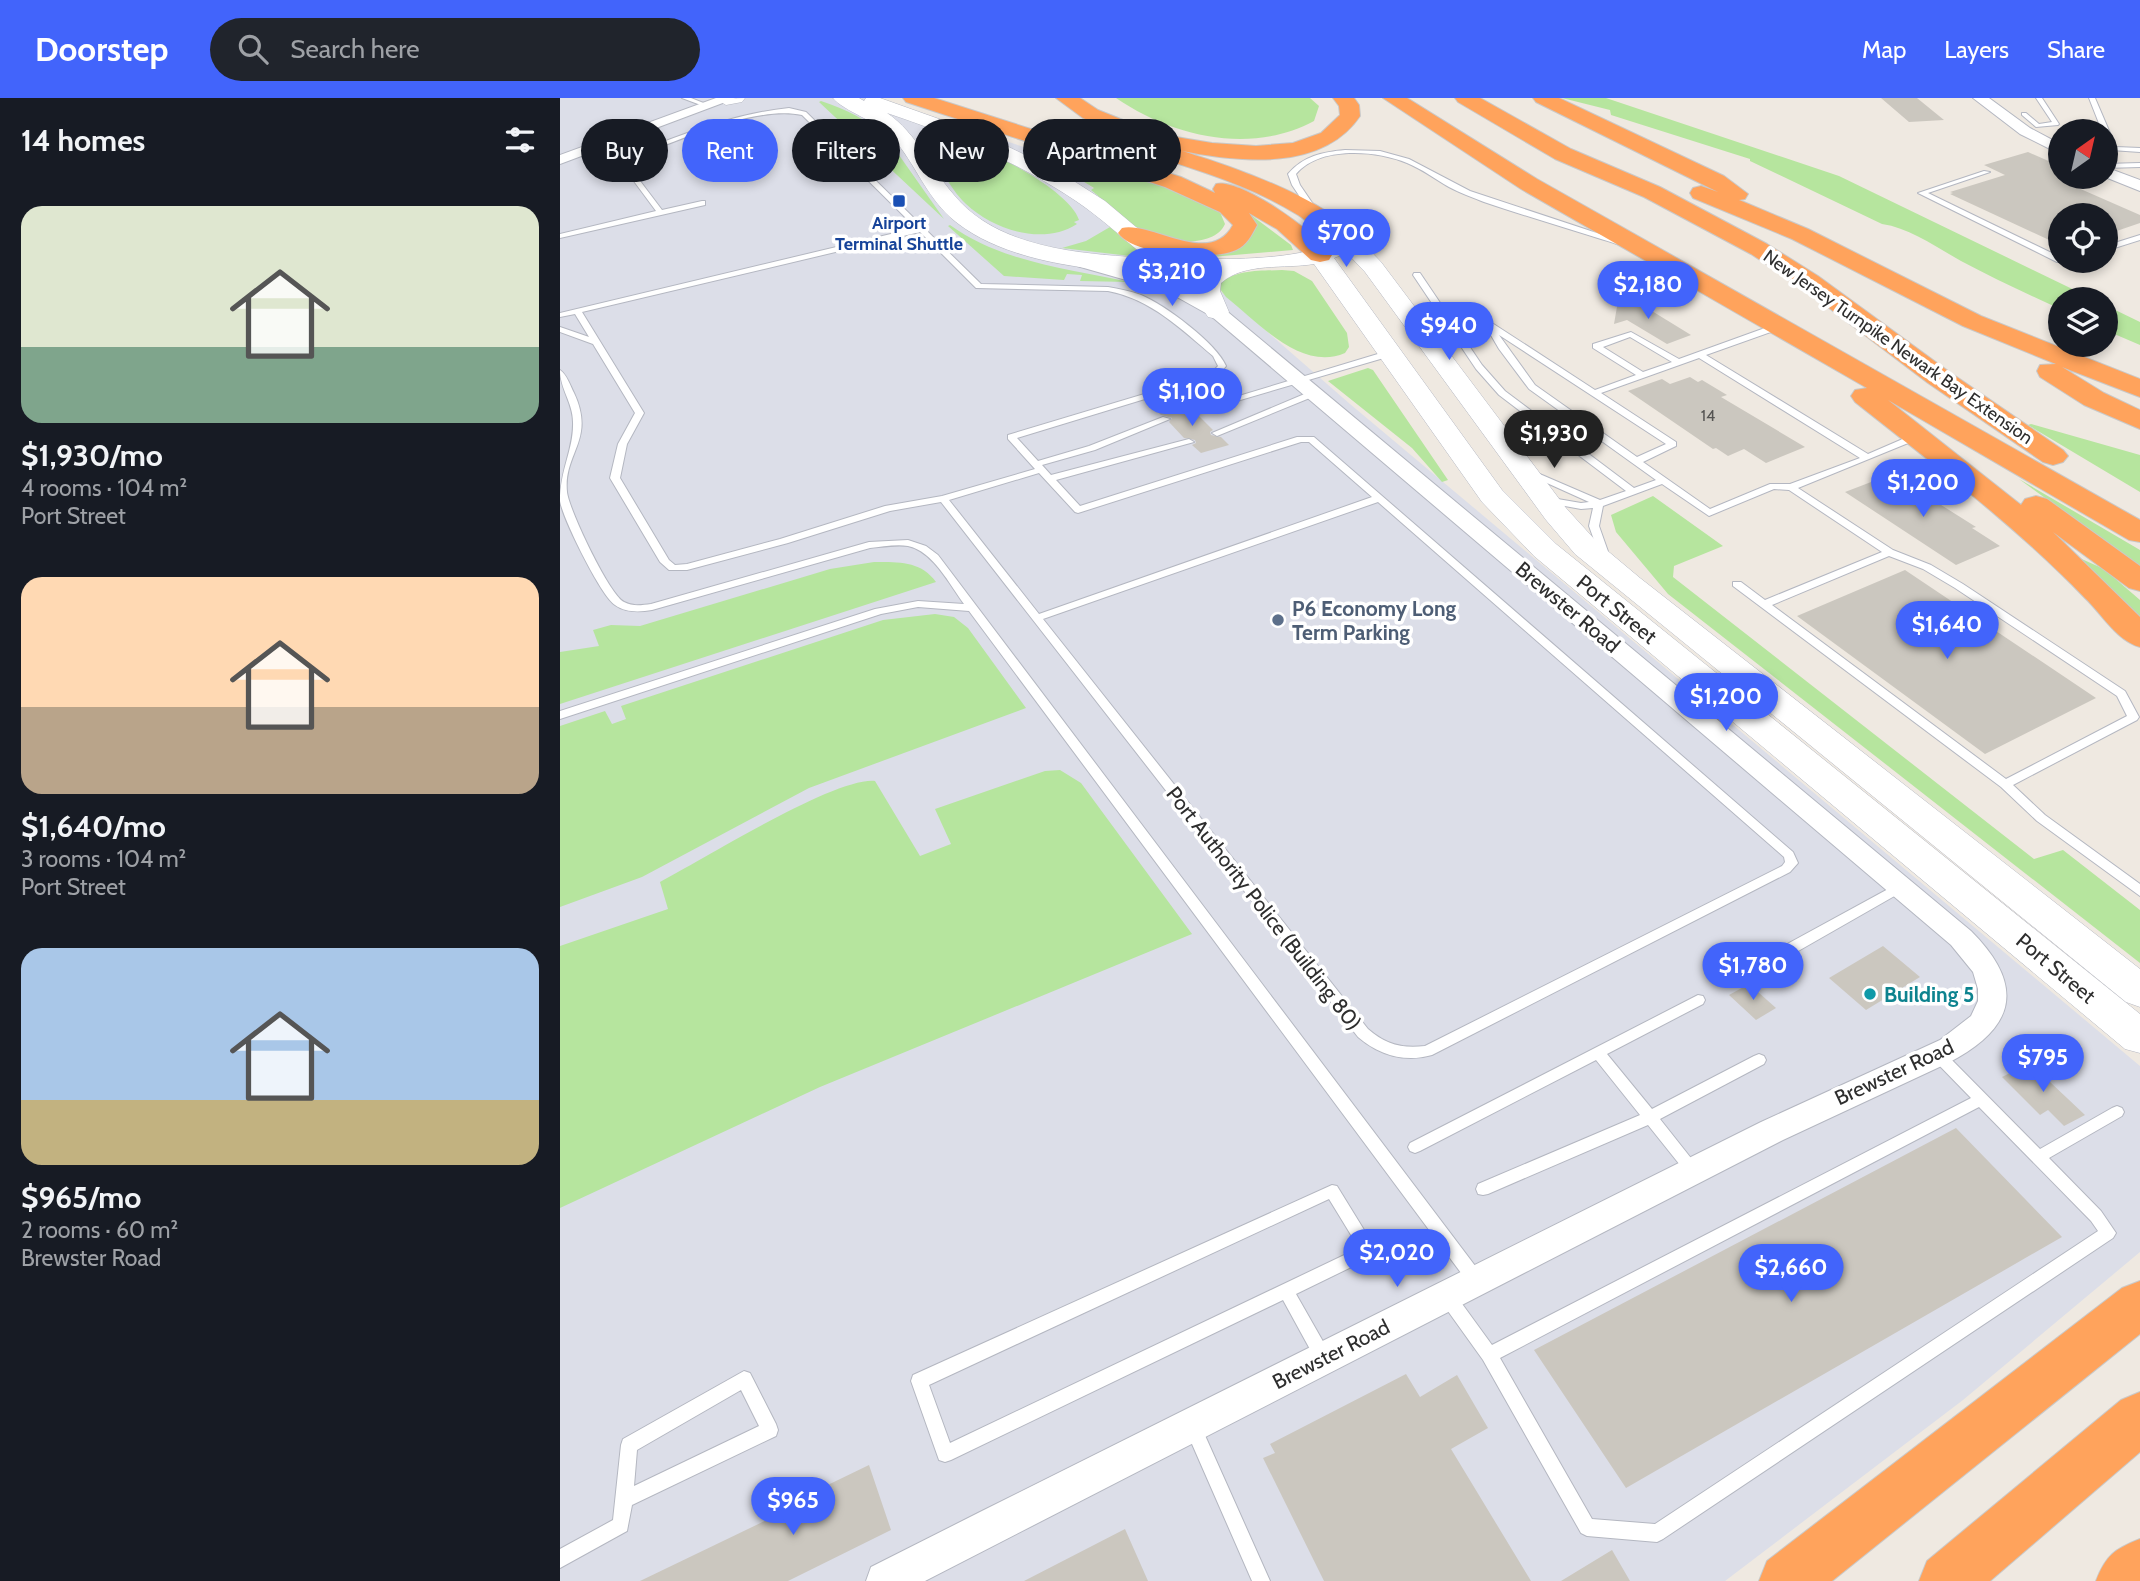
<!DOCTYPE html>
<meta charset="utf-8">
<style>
body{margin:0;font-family:Cabin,sans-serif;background:#20242c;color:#f1f3f6;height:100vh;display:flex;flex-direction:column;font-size:26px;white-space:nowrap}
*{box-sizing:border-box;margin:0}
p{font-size:23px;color:#9ea1a6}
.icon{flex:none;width:38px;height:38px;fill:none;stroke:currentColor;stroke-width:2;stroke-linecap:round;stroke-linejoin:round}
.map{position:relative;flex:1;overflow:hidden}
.details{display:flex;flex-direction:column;background:#171b24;width:560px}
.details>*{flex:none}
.guide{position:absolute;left:21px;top:21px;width:665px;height:63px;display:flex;gap:14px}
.needle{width:46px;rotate:34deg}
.tools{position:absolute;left:1488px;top:21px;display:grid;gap:14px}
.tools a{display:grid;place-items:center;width:70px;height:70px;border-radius:50%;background:#171b24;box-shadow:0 4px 10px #0003;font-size:35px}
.price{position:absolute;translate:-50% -60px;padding:0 16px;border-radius:24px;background:#4264fb;color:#fff;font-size:23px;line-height:46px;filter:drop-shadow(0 2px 4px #0008)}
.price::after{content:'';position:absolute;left:50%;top:42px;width:21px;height:16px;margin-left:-10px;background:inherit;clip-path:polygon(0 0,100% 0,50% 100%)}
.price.selected{background:#222;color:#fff}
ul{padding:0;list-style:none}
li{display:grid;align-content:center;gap:14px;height:371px;padding:0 21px}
li span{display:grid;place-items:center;height:217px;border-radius:21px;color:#555}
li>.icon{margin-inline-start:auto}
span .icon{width:126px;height:126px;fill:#fffc;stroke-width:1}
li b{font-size:30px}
h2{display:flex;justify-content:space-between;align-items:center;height:84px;padding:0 21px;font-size:30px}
.chip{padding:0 24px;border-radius:32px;background:#171b24;box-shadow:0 4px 10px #0003;font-size:24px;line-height:63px}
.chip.selected{background:#4264fb;color:#fff}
header{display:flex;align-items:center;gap:42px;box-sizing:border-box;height:98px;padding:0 35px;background:#4264fb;color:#fff}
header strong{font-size:33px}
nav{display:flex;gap:38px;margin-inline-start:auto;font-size:24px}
.search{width:490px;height:63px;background:#20242c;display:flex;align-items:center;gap:18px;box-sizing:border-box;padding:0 24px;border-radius:38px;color:#9ea1a6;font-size:26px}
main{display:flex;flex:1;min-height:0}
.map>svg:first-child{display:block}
.airport{fill:#dcdee8}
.green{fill:#b6e59e}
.building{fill:#cbc7bf}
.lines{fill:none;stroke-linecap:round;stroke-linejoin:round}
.lane-casing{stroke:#b4b7c1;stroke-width:2}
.street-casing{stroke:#b4b7c1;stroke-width:2}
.secondary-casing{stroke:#b4b7c1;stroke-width:1}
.highway-casing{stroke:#c9c9c9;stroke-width:2}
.lane{fill:#fff;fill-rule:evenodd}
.street{fill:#fff;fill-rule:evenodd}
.secondary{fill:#fff;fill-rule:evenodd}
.highway{fill:#ffa35c;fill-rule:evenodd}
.transit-dot{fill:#1a4fb4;stroke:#fff;stroke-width:2.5}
.service-dot{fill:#5c6f8a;stroke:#fff;stroke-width:2.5}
.culture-dot{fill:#0f9aa8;stroke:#fff;stroke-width:2.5}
.labels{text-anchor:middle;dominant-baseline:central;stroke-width:7;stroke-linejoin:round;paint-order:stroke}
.far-number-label{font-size:16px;fill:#555452}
.far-transit-label{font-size:18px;font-weight:bold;fill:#164399;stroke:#fff}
.far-street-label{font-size:18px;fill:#2e2e2e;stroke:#fff}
.street-label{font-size:21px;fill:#2e2e2e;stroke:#fff}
.service-label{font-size:21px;font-weight:bold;fill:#4e5e75;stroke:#fff;text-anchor:start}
.culture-label{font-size:21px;font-weight:bold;fill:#0d838f;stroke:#fff;text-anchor:start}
</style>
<header>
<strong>Doorstep</strong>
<div class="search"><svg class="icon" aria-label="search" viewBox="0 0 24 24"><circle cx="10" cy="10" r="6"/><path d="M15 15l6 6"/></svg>Search here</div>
<nav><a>Map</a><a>Layers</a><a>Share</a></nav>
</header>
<main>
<section class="details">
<h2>14 homes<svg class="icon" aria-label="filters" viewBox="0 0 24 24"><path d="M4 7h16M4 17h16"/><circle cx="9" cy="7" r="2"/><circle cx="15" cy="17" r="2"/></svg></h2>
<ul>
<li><span style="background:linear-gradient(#dfe7d0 65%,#7fa58c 0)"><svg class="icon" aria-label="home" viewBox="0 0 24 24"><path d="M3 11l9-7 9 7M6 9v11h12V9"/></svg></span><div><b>$1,930/mo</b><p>4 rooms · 104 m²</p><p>Port Street</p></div></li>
<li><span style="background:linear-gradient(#ffd9b3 60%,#b9a48a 0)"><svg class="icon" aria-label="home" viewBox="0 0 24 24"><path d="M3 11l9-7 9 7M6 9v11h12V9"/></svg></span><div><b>$1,640/mo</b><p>3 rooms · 104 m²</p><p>Port Street</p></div></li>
<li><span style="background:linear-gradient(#a9c7e8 70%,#c2b280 0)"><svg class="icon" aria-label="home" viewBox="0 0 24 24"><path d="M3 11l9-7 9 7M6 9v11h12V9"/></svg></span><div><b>$965/mo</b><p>2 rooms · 60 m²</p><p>Brewster Road</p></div></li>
</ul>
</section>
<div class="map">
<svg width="1580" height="1483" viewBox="0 0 1580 1483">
<rect width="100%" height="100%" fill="#efe9e1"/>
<!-- airport -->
<path class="airport" d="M0 0H316L491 58 618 156 790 306 1580 968V1154L1403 1302 1165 1483H0Z"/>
<!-- green -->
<path class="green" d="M556 0H750L759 8 754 23C691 57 613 39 556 0Z
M1002 0H1046L1279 78 1533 201H1500V211C1467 196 1433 180 1401 163 1376 149 1350 130 1322 126L1190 63V61L1051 17 1050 12Z
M261 3C286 11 308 22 327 40L384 121 259 4Z
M418 52C443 58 511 96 519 122L514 124 517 126C483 148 434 132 406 106 397 98 390 86 383 76L400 71 407 74 393 79 402 84 424 77 381 61 399 53Z
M498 60 555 79 594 83 660 114 665 126C654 151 604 145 584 134 565 124 548 105 531 92L534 90 490 63Z
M691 117 731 147 733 152 628 161H616L609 156C633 158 685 155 696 130Z
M390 127C441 164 509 171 569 184L520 183 522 177 507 176 504 182 444 178 388 128Z
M550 129 587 160 502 150 526 143Z
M722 172 734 173 752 183 787 235 789 249 785 255C741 274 698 224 666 199L660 191V186C675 171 703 173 722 172Z
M1545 207 1580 224V247L1545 232Z
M808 270 813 272 888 382 882 384 852 350 768 283Z
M1471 326 1580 357V394L1468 327Z
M1459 381 1580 452V469Z
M1093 398 1163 448 1114 468 1113 479 1474 761 1503 752 1580 812V865L1108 496 1056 434 1051 417Z
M1515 458 1544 471 1580 502V529Z
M314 464C339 464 361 463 376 484L0 606V554L39 548 33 532 51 527 80 528 270 471Z
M375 516 394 519 408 530 466 610 249 690 82 779 0 809V628L45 613 52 626 66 621 61 608 323 522Z
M500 672 521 685 632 836 260 989 0 1110V848L108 811 100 784C142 762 275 679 315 683L360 758 391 746 375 711 485 673Z"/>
<!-- building -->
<path class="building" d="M1321 0H1357L1384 22 1349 24Z
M1468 54 1500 68V82L1580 117V125L1545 137V117H1500V147L1390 96 1393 95 1390 94 1445 77 1424 67Z
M1065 201 1074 202 1131 237 1107 246 1067 222 1054 226 1058 203Z
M1130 279 1138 284 1142 282 1167 297 1161 299 1245 349 1206 365 1184 351 1168 358 1156 350 1153 351 1068 293 1102 281 1110 286Z
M624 304 630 310 627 314 638 317 653 332 650 334 651 337 661 339 669 347 641 355 632 347 636 345 635 342 624 340 609 324 612 320 601 317 596 312Z
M1332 376 1416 429 1412 430 1440 448 1396 467 1285 394Z
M1345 472 1536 600 1425 656 1237 518Z
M1323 848 1360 879 1306 912 1269 880Z
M1189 886 1216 910 1196 922 1169 897Z
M1470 965 1525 1017 1504 1028 1488 1012 1480 1017 1442 979Z
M1396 1030 1502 1139 1066 1390 974 1252Z
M846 1276 860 1299 897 1277 928 1330 891 1351 971 1483H764L703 1360 715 1355 710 1346Z
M309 1367 331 1432 228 1483H80L215 1418 214 1413Z
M565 1431 588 1483H464Z
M1052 1452 1070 1483H1001Z"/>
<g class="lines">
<defs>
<path id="lane" d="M122 0H131L151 8 146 9Z
M1476 0H1482L1499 26 1498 27 1476 29 1462 17V15H1466L1479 26 1492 24Z
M1529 0H1535L1556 49 1580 50V54L1551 52 1545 40V33H1542Z
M229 10 246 14 421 186 548 189C559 191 570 193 581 197 605 207 656 245 666 268L657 279 457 340 478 363 529 348 603 319 610 321 535 352 482 367 491 377 629 341 634 344 496 382 520 408 737 339H754L1233 754 1238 765 1230 774 872 957C845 965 819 957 798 939L381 404 330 413 228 445 127 472H109L100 464 50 380 58 346 75 315 33 246 0 234V229L29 239 15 216 0 219V215L356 130 242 17C192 7 113 45 65 63L102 112 142 103H145V107L0 140V136L96 113 59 63V61C114 40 169 16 229 10ZM360 134 416 190 548 193C591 201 621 231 653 258L658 268 651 275 641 279 448 337V341L475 371 382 398 325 408 220 441 127 466 115 467 109 462 60 380 67 346 84 315 22 214ZM741 344H749L812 399 479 516 389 402 479 375 515 414 518 415ZM818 404 1224 759 1225 764 1222 768 865 948C842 951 825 946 808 931L483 521Z
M785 52 820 53 849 61 910 93 1064 144 1057 146C1013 132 968 119 924 104 912 99 900 95 889 89 875 81 862 71 847 65 815 52 760 48 736 76L740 87 757 112 750 114 732 87 728 76C743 58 763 54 785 52Z
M1580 65V69L1545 70V66Z
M1424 73 1430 74 1368 95 1500 159V163L1503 164H1497L1358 95Z
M1580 137V142L1545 153V148Z
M854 175H860L922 267 945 293 1074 390 1096 382 969 291 939 251 925 227 926 225H932L1035 292 1076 277 1033 250V246L1071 234 1119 261 1216 226H1222V230L1146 257 1308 356 1352 337H1358V341L1238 390 1333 452 1371 467 1403 486 1565 593 1579 619 1577 622 1453 687 1485 717 1580 786V798L1477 723 1441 689 1173 488V484H1181L1205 502 1322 454 1229 392 1214 391 1149 418 1102 386 1043 408 1039 428 1051 462 1046 465 1042 464 1029 428 1033 410 1021 411 983 404 981 402 986 399 1021 405 1029 404 967 376 969 374H975L1040 402 1066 393 939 297 916 271 853 177ZM939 237 1106 346 1077 359 975 287ZM1070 239 1112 264 1083 274 1043 249ZM1139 260 1300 360 1230 386H1210L1150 411 1083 364 1116 348V344L1041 295ZM1329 458 1363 471 1395 490 1557 598 1567 618 1446 681 1212 507Z
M831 252 835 255 834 257 636 315 629 313Z
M0 272C7 277 10 287 14 295 36 342 3 355 7 394 9 412 49 496 64 504 73 509 82 507 91 506L309 444 348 442 366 448 378 457 922 1177 924 1182 922 1187 916 1189 910 1187 409 513 358 509 321 516 0 621V613L315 511 358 503 404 506C390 487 373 453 348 448 336 446 321 449 310 450L92 512C80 514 66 515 55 507 41 498 3 421 0 403 0 371 14 351 13 324 13 305 0 291 0 272Z
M754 292 757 293V297L657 338 652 335Z
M1341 784 1345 786 1347 789 1345 792 1219 864H1209L1207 860 1209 856Z
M1138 897 1143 898 1145 902 1143 906 1047 956 1092 1011 1194 958 1199 956 1204 958 1206 962 1204 966 1100 1021 1138 1069 1140 1073 1138 1077 1133 1079 1128 1077 1088 1027 928 1096 923 1097 918 1096 916 1091 918 1086 1080 1017 1036 962 860 1053 855 1055 850 1053 848 1049 850 1045Z
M1377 950 1382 952 1480 1051 1552 1010 1557 1008 1562 1010 1564 1014 1562 1018 1489 1060 1541 1113 1556 1135 1553 1140 1103 1441 1097 1444 1027 1438 1021 1435 923 1262 880 1202 878 1197 880 1192 886 1190 892 1192 932 1247 1411 1000 1372 960 1370 956 1372 952ZM1419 1009 1531 1123 1538 1133 1095 1426 1032 1421 940 1260Z
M772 1087 777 1088 817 1153 814 1158 736 1196 769 1254 771 1259 769 1264 763 1267 757 1264 723 1202 391 1362 385 1364 379 1362 351 1283 353 1277ZM769 1101 799 1150 390 1345 369 1287Z
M184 1273 190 1275 216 1326 218 1332 216 1338 72 1407 67 1433 0 1470V1451L53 1422 61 1347 63 1341ZM181 1292 199 1328 74 1388 77 1352Z
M633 1322 639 1324 710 1483H692L625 1330 627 1324Z"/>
<path id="street" d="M156 0H176L0 66V57Z
M1413 0H1429L1470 30 1500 46V56L1460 36Z
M1545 69 1580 82V93L1545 79Z
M523 159 620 186 663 210 1411 833C1466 888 1456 930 1388 965L1223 1042 365 1483H306L311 1469 420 1414 1201 1024 1380 942 1411 918 1418 903V891L1413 874 1391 847 651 218 608 194 517 168 515 164 517 160Z"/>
<path id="secondary" d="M185 0 182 4 166 7 156 1Z
M273 0H299L304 3 306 0H320L424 37 498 73 545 103 614 161C657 161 714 163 756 151 771 147 781 135 797 139L821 164 1006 410 1037 444 1080 480 1580 871V909L1566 904 1015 456 986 422 805 174 787 155 774 160 942 392 996 446 1580 916V955L1565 951 974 458 922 404 754 166C726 171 684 164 661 185L660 193 669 214 666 219 657 221 648 219C639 205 631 188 645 175 569 177 449 172 390 119 366 97 355 66 334 41 318 23 283 13 273 0ZM327 15C393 37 458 64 516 103 541 120 564 141 587 160 523 156 438 151 394 97 370 70 358 36 327 15Z"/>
<path id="highway" d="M343 0H374L621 79 655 95 653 91 656 86C681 80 757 135 772 157L769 162 760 164 751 162 717 131 689 115 697 127C691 138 687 147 676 152 652 163 574 158 558 135L562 130C591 123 650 170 673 127L660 114 605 89 346 4Z
M496 0H520L538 12 573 26 610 38 652 45 696 48 733 45 761 35 780 17 779 8 773 0H794L799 7 800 18C762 74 680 64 622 53 670 68 772 102 801 144L797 149C776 154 755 128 738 117 690 87 634 71 581 54L578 49 585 44 523 20Z
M823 0H847L977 81 1580 422V444L1569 442 1328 302 1461 407 1465 401 1476 398 1487 401 1580 468V493L1569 490 1493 434 1580 519V549C1557 543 1542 516 1525 500 1455 427 1374 367 1295 304L1291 298 1295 292 1307 290 961 91Z
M895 0H920L1011 51 1100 89 1207 146 1258 178 1388 273 1503 352 1508 358 1503 364 1493 367 1483 364 1368 285 1240 188 1191 156 1084 99 995 61 898 4Z
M973 0H999L1164 78 1188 96 1185 101 1179 102 1248 131 1421 218 1580 281V299L1502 269 1544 295 1580 312V331L1524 307 1480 279 1477 273 1480 267 1496 266 1403 228 1232 141 1133 100 1130 95 1133 90 1141 88 1158 94 976 4Z
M1580 1183V1236L1272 1483H1199L1207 1463 1562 1190Z
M1580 1294V1354L1430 1483H1359L1367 1463 1561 1302Z
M1580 1441V1483H1536C1546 1457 1555 1451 1580 1441Z"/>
</defs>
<!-- lane casing -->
<use href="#lane" class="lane-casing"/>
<!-- street casing -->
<use href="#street" class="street-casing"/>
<!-- secondary casing -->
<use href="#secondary" class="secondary-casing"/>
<!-- highway casing -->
<use href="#highway" class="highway-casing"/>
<!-- lane -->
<use href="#lane" class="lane"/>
<!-- street -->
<use href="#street" class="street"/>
<!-- secondary -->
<use href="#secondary" class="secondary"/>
<!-- highway -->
<use href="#highway" class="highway"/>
</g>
<!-- markers -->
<rect class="transit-dot" x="332" y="96" width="14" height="14" rx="3.5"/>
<circle class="service-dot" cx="718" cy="522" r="7"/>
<circle class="culture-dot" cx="1310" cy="896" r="7"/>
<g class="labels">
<!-- far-number labels -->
<g class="far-number-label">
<text x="1148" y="317">14</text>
</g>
<!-- far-transit labels -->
<g class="far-transit-label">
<text x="339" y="125">Airport<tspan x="339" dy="21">Terminal Shuttle</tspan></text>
</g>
<!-- far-street labels -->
<g class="far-street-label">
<text transform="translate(1338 249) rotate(35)">New Jersey Turnpike Newark Bay Extension</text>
</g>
<!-- street labels -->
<g class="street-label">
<text transform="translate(1008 509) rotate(40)">Brewster Road</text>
<text transform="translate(1057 511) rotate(39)">Port Street</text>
<text transform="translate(704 810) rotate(52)">Port Authority Police (Building 80)</text>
<text transform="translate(1496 870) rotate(40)">Port Street</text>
<text transform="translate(1334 974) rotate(-25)">Brewster Road</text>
<text transform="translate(771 1256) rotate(-27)">Brewster Road</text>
</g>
<!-- service labels -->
<g class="service-label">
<text x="732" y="510">P6 Economy Long<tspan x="732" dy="24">Term Parking</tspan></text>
</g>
<!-- culture labels -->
<g class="culture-label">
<text x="1324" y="896">Building 5</text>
</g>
</g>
</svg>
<div class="tools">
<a><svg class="needle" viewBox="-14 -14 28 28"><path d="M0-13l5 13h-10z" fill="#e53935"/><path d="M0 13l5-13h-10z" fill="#9ea1a6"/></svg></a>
<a><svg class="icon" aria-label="locate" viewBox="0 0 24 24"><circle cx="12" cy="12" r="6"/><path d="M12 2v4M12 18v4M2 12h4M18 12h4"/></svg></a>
<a><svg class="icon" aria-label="layers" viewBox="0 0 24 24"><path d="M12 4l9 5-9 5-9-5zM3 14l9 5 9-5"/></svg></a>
</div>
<b class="price" style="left:786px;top:171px">$700</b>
<b class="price" style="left:612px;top:210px">$3,210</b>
<b class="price" style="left:1088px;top:223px">$2,180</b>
<b class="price" style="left:889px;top:264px">$940</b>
<b class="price" style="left:632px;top:330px">$1,100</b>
<b class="price selected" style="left:994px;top:372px">$1,930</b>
<b class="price" style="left:1363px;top:421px">$1,200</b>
<b class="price" style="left:1387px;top:563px">$1,640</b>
<b class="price" style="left:1166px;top:635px">$1,200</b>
<b class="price" style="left:1193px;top:904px">$1,780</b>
<b class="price" style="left:1483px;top:996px">$795</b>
<b class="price" style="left:837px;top:1191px">$2,020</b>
<b class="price" style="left:1231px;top:1206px">$2,660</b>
<b class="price" style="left:233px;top:1439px">$965</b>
<div class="guide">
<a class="chip">Buy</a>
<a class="chip selected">Rent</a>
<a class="chip">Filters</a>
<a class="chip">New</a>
<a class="chip">Apartment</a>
</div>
</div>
</main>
